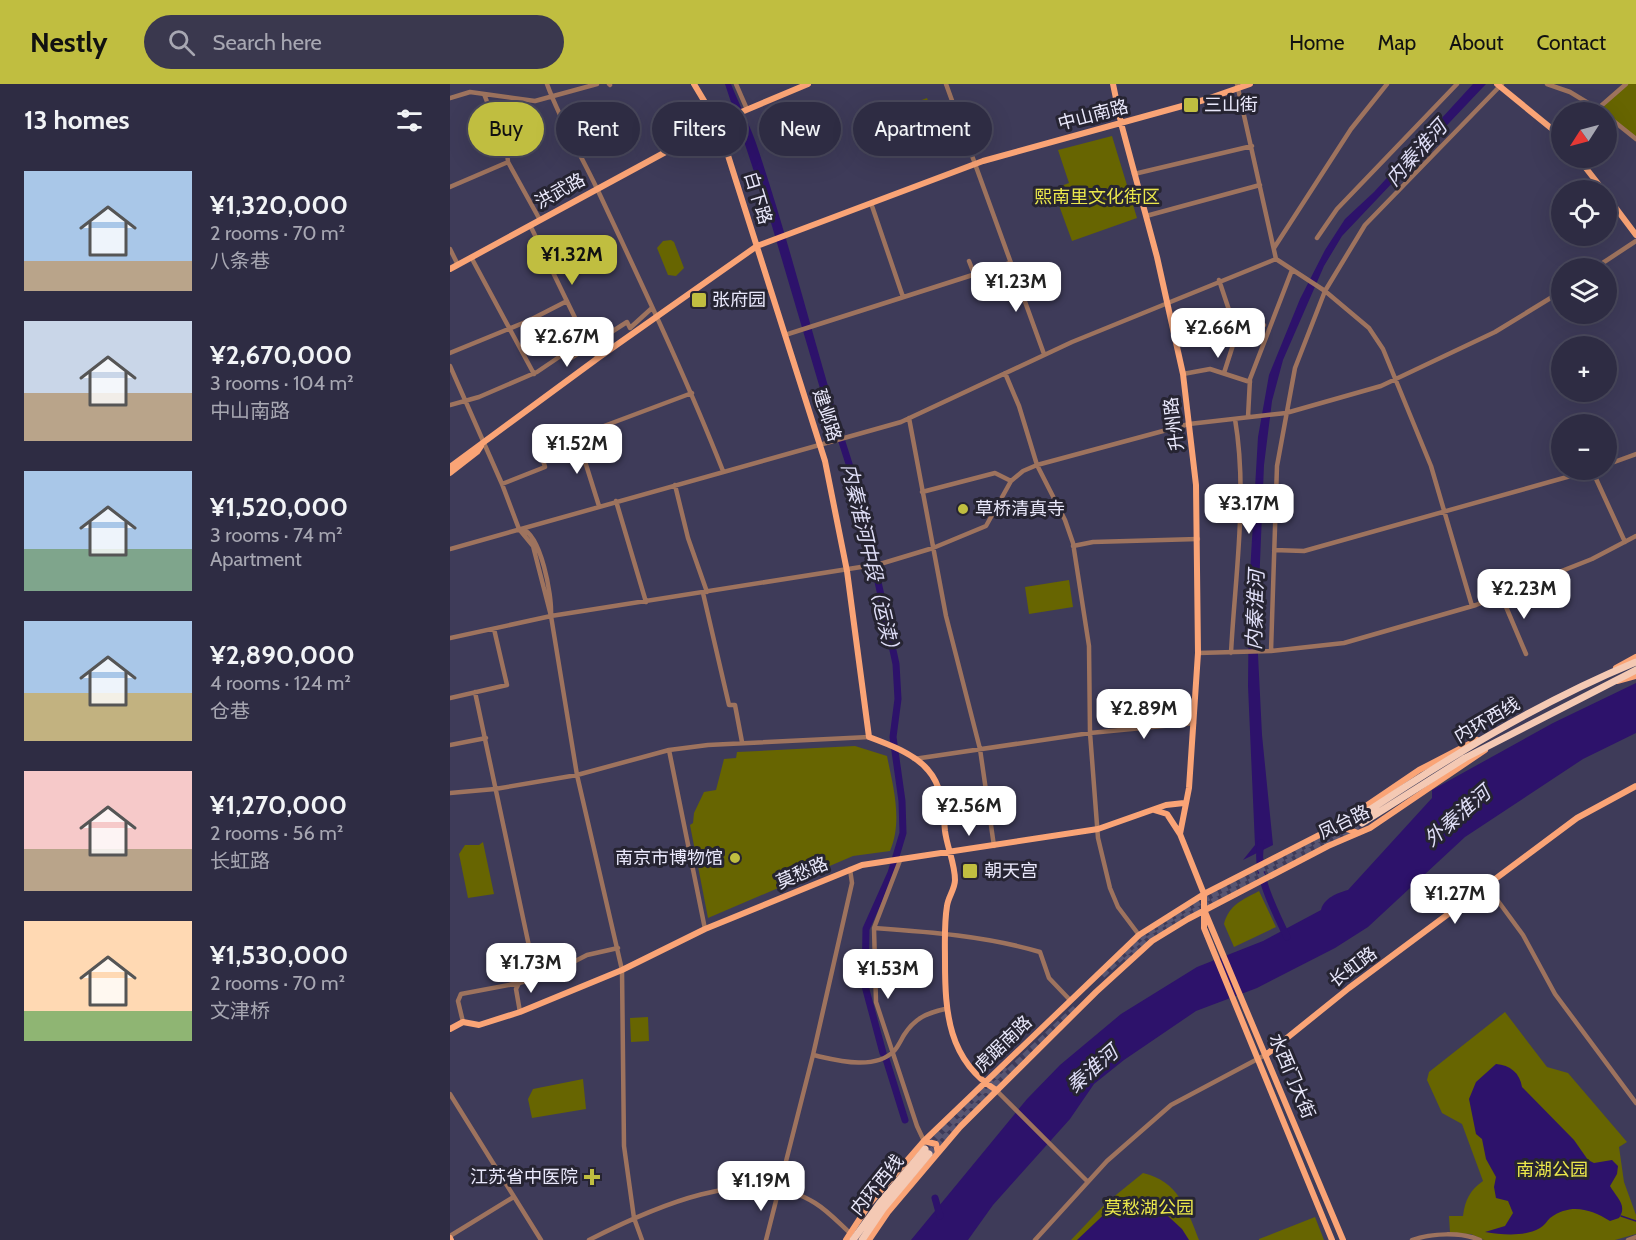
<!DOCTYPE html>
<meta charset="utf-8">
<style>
body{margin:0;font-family:Cabin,"Noto Sans SC",sans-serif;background:#3a384e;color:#f1f3f6;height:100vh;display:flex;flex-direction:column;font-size:22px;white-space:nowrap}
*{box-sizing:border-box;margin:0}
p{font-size:20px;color:#a7a7b2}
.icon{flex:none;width:33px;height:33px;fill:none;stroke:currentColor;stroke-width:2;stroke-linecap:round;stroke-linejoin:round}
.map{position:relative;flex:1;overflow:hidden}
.drawer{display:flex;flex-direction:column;background:#2e2c43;width:450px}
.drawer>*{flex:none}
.guide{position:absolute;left:18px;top:18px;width:570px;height:54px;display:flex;gap:12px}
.needle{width:39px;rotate:234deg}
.fabs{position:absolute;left:1101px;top:18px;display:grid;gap:12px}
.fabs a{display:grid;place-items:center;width:66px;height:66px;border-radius:50%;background:#2e2c43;box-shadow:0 6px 24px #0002,0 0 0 2px #49485c;font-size:30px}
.price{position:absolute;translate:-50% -51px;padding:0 14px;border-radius:12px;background:#fff;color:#222;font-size:20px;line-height:39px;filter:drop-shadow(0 2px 3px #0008)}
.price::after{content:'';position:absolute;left:50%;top:36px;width:18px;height:14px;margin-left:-9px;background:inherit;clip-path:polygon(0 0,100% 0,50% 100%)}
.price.active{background:#c0be40;color:#111}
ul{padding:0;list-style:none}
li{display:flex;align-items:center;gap:18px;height:150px;padding:0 24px}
li span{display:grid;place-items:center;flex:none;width:168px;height:120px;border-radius:0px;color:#555}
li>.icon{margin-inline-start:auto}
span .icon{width:72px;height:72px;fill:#fffc;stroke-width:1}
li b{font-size:26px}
h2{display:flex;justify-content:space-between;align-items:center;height:72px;padding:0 24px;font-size:26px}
.pill{padding:0 21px;border-radius:27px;background:#2e2c43;box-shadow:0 6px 24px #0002,0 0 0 2px #49485c;font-size:21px;line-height:54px}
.pill.active{background:#c0be40;color:#111}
header{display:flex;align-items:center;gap:36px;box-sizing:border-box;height:84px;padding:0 30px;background:#c0be40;color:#111}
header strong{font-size:28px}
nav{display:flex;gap:33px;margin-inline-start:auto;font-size:21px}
.search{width:420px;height:54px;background:#3a384e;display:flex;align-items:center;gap:15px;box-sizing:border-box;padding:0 21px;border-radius:33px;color:#a7a7b2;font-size:22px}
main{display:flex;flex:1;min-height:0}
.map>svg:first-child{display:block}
.green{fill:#676501}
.water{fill:#2d126b}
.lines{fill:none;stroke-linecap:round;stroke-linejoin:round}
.stream{stroke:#2d126b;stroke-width:1.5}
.river{stroke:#2d126b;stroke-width:7}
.highway-tunnel{stroke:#585571;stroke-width:7;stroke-dasharray:7 3.5;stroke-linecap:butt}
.minor{stroke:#9e735e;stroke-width:4.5}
.major{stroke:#faa476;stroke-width:6}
.highway{stroke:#f4c9b4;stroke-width:7}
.poi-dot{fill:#c0be40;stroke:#262432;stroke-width:2}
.labels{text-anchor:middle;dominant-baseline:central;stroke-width:6;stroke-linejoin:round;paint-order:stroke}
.poi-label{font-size:18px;fill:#e9e8fb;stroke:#262432;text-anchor:start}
.street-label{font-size:18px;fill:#e9e8fb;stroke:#262432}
.park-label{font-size:18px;fill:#eae74b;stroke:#262432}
.water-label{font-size:20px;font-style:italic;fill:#dfdef7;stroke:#262432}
</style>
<header>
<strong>Nestly</strong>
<div class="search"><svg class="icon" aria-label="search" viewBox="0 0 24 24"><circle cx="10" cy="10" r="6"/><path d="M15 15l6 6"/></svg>Search here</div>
<nav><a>Home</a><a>Map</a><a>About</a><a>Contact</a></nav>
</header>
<main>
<section class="drawer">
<h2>13 homes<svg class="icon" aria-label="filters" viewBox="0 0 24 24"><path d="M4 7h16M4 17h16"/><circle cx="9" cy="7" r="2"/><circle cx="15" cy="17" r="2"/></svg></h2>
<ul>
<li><span style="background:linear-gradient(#a9c7e8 75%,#b9a48a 0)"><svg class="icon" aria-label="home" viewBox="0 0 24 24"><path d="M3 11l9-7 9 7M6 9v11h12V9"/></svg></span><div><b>¥1,320,000</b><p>2 rooms · 70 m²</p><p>八条巷</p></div></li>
<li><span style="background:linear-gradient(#c9d6e8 60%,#b9a48a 0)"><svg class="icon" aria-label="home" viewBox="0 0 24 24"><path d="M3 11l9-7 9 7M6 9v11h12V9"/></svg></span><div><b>¥2,670,000</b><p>3 rooms · 104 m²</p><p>中山南路</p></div></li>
<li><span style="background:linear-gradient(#a9c7e8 65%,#7fa58c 0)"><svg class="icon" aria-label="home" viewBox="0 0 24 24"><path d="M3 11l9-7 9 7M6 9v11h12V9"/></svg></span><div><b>¥1,520,000</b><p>3 rooms · 74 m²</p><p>Apartment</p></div></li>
<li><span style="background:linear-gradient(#a9c7e8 60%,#c2b280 0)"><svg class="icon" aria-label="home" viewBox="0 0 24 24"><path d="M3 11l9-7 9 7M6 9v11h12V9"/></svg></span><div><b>¥2,890,000</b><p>4 rooms · 124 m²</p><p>仓巷</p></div></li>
<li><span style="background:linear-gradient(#f6c9c9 65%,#b9a48a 0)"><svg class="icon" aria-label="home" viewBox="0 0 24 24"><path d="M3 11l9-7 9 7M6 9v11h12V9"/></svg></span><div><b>¥1,270,000</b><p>2 rooms · 56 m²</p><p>长虹路</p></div></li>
<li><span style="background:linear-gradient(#ffd9b3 75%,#8fb573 0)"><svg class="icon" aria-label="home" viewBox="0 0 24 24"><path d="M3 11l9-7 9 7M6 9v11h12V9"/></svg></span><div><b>¥1,530,000</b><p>2 rooms · 70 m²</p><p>文津桥</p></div></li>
</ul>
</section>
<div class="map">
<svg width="1186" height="1156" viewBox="0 0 1186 1156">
<rect width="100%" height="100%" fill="#3e3b59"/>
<!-- green -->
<path class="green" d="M1173 0H1186V56L1148 22Z
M477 14 489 46 425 70 413 38Z
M662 52 687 134 622 157 603 105 619 99 608 66Z
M221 156 224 158 234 184 226 192 218 191 207 164 213 157Z
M619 496 623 523 579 530 575 503Z
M405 662 437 672C443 702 453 737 440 767L403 772 258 834 240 741 243 739 244 729 254 708 266 706 274 675 286 674 287 668Z
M33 758 44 810 18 814 9 770 15 761H29Z
M809 807 826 843 784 863 774 840C779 821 792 816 809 807Z
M1055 928 1097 983 1118 989 1177 1058 1169 1063 1174 1098 1186 1131V1150L1165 1156H1034L1021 1150 1000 1149 999 1132H1013C1015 1116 1020 1106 1033 1097L1012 1040 992 1029 977 996 979 988Z
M198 933 199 957 181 958 180 934Z
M133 995 136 1025 82 1034 78 1015 83 1005Z
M693 1089C728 1097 737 1125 749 1156H621L656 1119Z
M865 1133 874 1156H809V1155Z"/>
<!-- water -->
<path class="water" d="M275 0H281C289 20 299 39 306 59 338 153 361 248 390 342L382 345 322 142Z
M1023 0H1036L892 152 874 182 833 276 822 317 814 381 807 551 812 651 823 761 793 776 805 761 798 602 799 506 808 353 819 291 850 215 875 166 895 135 924 108Z
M1186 599V649L1133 675 1015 753 918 843 885 864 807 904 746 927 674 976 644 1000 620 1035 543 1121 518 1156H461L577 1015 610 981 671 930 747 883 813 857 871 826C874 814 887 809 898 806L982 714V706L1103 639Z
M1046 980C1060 981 1070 989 1072 1003L1124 1056 1138 1076 1144 1079 1162 1076 1168 1082 1167 1090 1160 1102C1166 1113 1178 1121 1169 1134L1160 1137C1140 1125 1121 1119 1100 1134 1097 1137 1094 1142 1090 1144 1074 1153 1053 1151 1035 1148L1055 1142 1063 1129 1058 1117 1046 1114 1044 1103 1046 1093 1036 1075 1032 1055 1026 1050 1019 1015 1026 998Z
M681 1116 706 1121 732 1145 739 1156H627L666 1119Z"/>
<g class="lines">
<!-- stream -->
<path class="stream" d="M1171 1132 1186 1137"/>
<!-- river -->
<path class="river" d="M385 336 409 411 446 580 448 615 443 653 452 717 453 749 441 789 416 845 415 902 433 969
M811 759C804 789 825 827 837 853
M436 975 455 1036
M485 1114 490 1132"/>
<!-- highway-tunnel -->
<path class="highway-tunnel" d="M676 877 699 855 740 830 912 739
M652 891 694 851 740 823 909 733
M479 1062 555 983
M479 1070 551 995 626 924"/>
<!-- minor -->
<path class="minor" d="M97 0C111 39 133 74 150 111 193 203 236 293 273 387
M159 0 160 1
M286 0 296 23
M496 0 594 270
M787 0 826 175
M1097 0 1120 8 1153 28
M34 10 57 68 58 78 90 136
M0 14 20 8 85 17 147 0
M1144 28 1176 0
M1156 31 1186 55
M684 90 802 62
M0 103 58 78
M422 122 453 213
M696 132 810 101
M80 141 128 240 148 274
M867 154 887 125 1007 0
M824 164 901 45 937 0
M0 165 8 181
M21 173 84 290
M826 175 875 207 919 244 933 265 981 382 1022 522
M519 177 524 190
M1145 184 1186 157
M769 196 780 229 814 241
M335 251 560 179
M0 269 78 237 117 217
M0 282 52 400 69 445 83 462 101 532 127 691 172 886 174 1062 184 1134 192 1156
M555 289 569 322 587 381 615 436 623 459 639 562 640 649 648 754 660 804 668 823 689 851
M774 289 792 233
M733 290 760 285 800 298
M0 321 29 313 87 288 115 269 121 274 177 238 180 244 202 224
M798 333 800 295 842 186
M459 334 496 532 530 665 544 762
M127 352 149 422
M1156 381 1186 370
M1142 386 1175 458
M52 400 95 383 90 366 242 309
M225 401 238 454 257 508
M472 408 545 389 561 397
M166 417 196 518
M72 445C91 451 102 511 101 530
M623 462 643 458 748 455
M0 465 451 338 622 258 826 175
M824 466 854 467 1142 386
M253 509 279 621H285L292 658
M1051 511 1076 570
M0 554 101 532 430 480 483 464 536 442 561 397 573 387 587 381 739 340 836 329 931 302 1045 248 1112 207
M821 567 827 382 845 284 875 207 915 141 1052 0
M748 569 821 567 894 559 1026 521 1142 475 1186 452
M781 569C785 492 798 411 785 335
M25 608 86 895
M0 614 57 601 44 545
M0 661 36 654
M219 666 255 845
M464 675 640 649 744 639
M0 709 45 705 127 691 219 666 258 661 419 653
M451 774 424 844 426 918 467 1042 474 1057
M1037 802 1073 851 1105 910 1186 1019
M424 844C480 848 536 852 590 868L599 894 620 916
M70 928 66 905 69 899 98 891 137 871 168 864
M13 938 8 917 11 910 69 899
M363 971C386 976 424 987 444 967 448 963 451 956 454 951 465 934 477 929 495 925
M546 1006 637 1097
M0 1010 91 1156
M0 1152 62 1114
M139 1156C200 1125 301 1078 365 1119 378 1127 389 1139 400 1149
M316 1156 363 971 402 799 400 785
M585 1156 657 1077 721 1021 817 970
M962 1156C982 1149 1011 1148 1030 1156
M1178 1156 1186 1153"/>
<!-- major -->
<path class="major" d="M244 0 268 40 375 377 397 487 419 653C438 660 465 670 478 686 493 703 493 726 495 747 497 763 505 780 505 796 505 805 498 813 497 822 494 840 495 859 495 877 495 928 498 976 546 1006
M663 0 671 39 707 173 733 290 746 401 748 569 739 704 730 750 754 810V844L882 1156
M1047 0 1112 53
M1128 74 1153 106
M1156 111 1186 151
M0 185 282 32 358 0
M0 383 148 274 307 162 533 77 754 16 800 0
M0 389 27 368 31 362
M1166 584 1186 573
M1167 597 1186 592
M704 726 717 730 730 750
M896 735 897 745 908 749
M755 828 893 1156
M0 945 13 938 29 941 70 928 172 886 255 845 412 781 648 745 716 721 734 719
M817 970 899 904 1127 734 1186 702
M474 1057 486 1060 488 1069
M0 1154 1 1156
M396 1156 420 1119 474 1057 689 851 754 810 885 743 969 686 1027 656
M419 1156 438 1128 510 1043 646 908 702 857 738 835 878 762 920 744 1035 666"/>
<!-- highway -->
<path class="highway" d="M909 733C998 674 1087 619 1186 578
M912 739 1015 674 1186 586
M403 1156 429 1120 475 1065
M412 1156 433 1125 479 1070"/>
</g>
<!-- markers -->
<g class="poi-dot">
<rect x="733" y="13" width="16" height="16" rx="3"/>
<rect x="241" y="208" width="16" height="16" rx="3"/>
<circle cx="513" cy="425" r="6"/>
<circle cx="285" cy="774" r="6"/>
<rect x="512" y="779" width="16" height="16" rx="3"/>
<path d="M139 1084h6v6h6v6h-6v6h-6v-6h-6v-6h6z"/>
</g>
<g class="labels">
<!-- poi labels -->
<g class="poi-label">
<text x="754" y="21">三山街</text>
<text x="262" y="216">张府园</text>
<text x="525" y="425">草桥清真寺</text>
<text x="273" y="774" text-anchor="end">南京市博物馆</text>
<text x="534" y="787">朝天宫</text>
<text x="128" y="1093" text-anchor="end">江苏省中医院</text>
</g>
<!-- street labels -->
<g class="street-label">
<text transform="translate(643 31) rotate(-15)">中山南路</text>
<text transform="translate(110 107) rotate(-29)">洪武路</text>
<text transform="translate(308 114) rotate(73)">白下路</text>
<text transform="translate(377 331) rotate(72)">建邺路</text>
<text transform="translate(724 340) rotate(-97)">升州路</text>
<text transform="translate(1037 636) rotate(-30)">内环西线</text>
<text transform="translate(894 738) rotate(-26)">凤台路</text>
<text transform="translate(352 789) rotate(-23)">莫愁路</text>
<text transform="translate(903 883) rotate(-37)">长虹路</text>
<text transform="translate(553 960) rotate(-44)">虎踞南路</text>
<text transform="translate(842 992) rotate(67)">水西门大街</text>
<text transform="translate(427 1101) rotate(-51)">内环西线</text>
</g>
<!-- park labels -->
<g class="park-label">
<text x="647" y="113">熙南里文化街区</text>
<text x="1102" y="1086">南湖公园</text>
<text x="699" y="1124">莫愁湖公园</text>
</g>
<!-- water labels -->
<g class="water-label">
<text transform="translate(966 69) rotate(-48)">内秦淮河</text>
<text transform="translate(421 477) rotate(77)">内秦淮河中段（运渎）</text>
<text transform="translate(805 526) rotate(-88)">内秦淮河</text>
<text transform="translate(1007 732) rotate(-41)">外秦淮河</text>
<text transform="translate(642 985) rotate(-41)">秦淮河</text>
</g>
</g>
</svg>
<div class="fabs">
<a><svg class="needle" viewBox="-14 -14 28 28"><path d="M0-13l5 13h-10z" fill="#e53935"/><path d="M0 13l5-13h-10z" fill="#a7a7b2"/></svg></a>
<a><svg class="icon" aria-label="locate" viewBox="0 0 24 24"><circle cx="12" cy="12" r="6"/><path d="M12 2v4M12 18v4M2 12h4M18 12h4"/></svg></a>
<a><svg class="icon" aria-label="layers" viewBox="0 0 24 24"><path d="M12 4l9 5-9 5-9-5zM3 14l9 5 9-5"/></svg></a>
<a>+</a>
<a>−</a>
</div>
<b class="price active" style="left:122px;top:202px">¥1.32M</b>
<b class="price" style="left:566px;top:229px">¥1.23M</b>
<b class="price" style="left:768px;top:275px">¥2.66M</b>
<b class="price" style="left:117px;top:284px">¥2.67M</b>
<b class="price" style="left:127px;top:391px">¥1.52M</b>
<b class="price" style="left:799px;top:451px">¥3.17M</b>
<b class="price" style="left:1074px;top:536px">¥2.23M</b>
<b class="price" style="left:694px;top:656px">¥2.89M</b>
<b class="price" style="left:519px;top:753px">¥2.56M</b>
<b class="price" style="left:1005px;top:841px">¥1.27M</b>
<b class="price" style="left:81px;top:910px">¥1.73M</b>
<b class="price" style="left:438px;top:916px">¥1.53M</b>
<b class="price" style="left:311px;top:1128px">¥1.19M</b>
<div class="guide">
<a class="pill active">Buy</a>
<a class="pill">Rent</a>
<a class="pill">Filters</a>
<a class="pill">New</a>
<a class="pill">Apartment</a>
</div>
</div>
</main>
